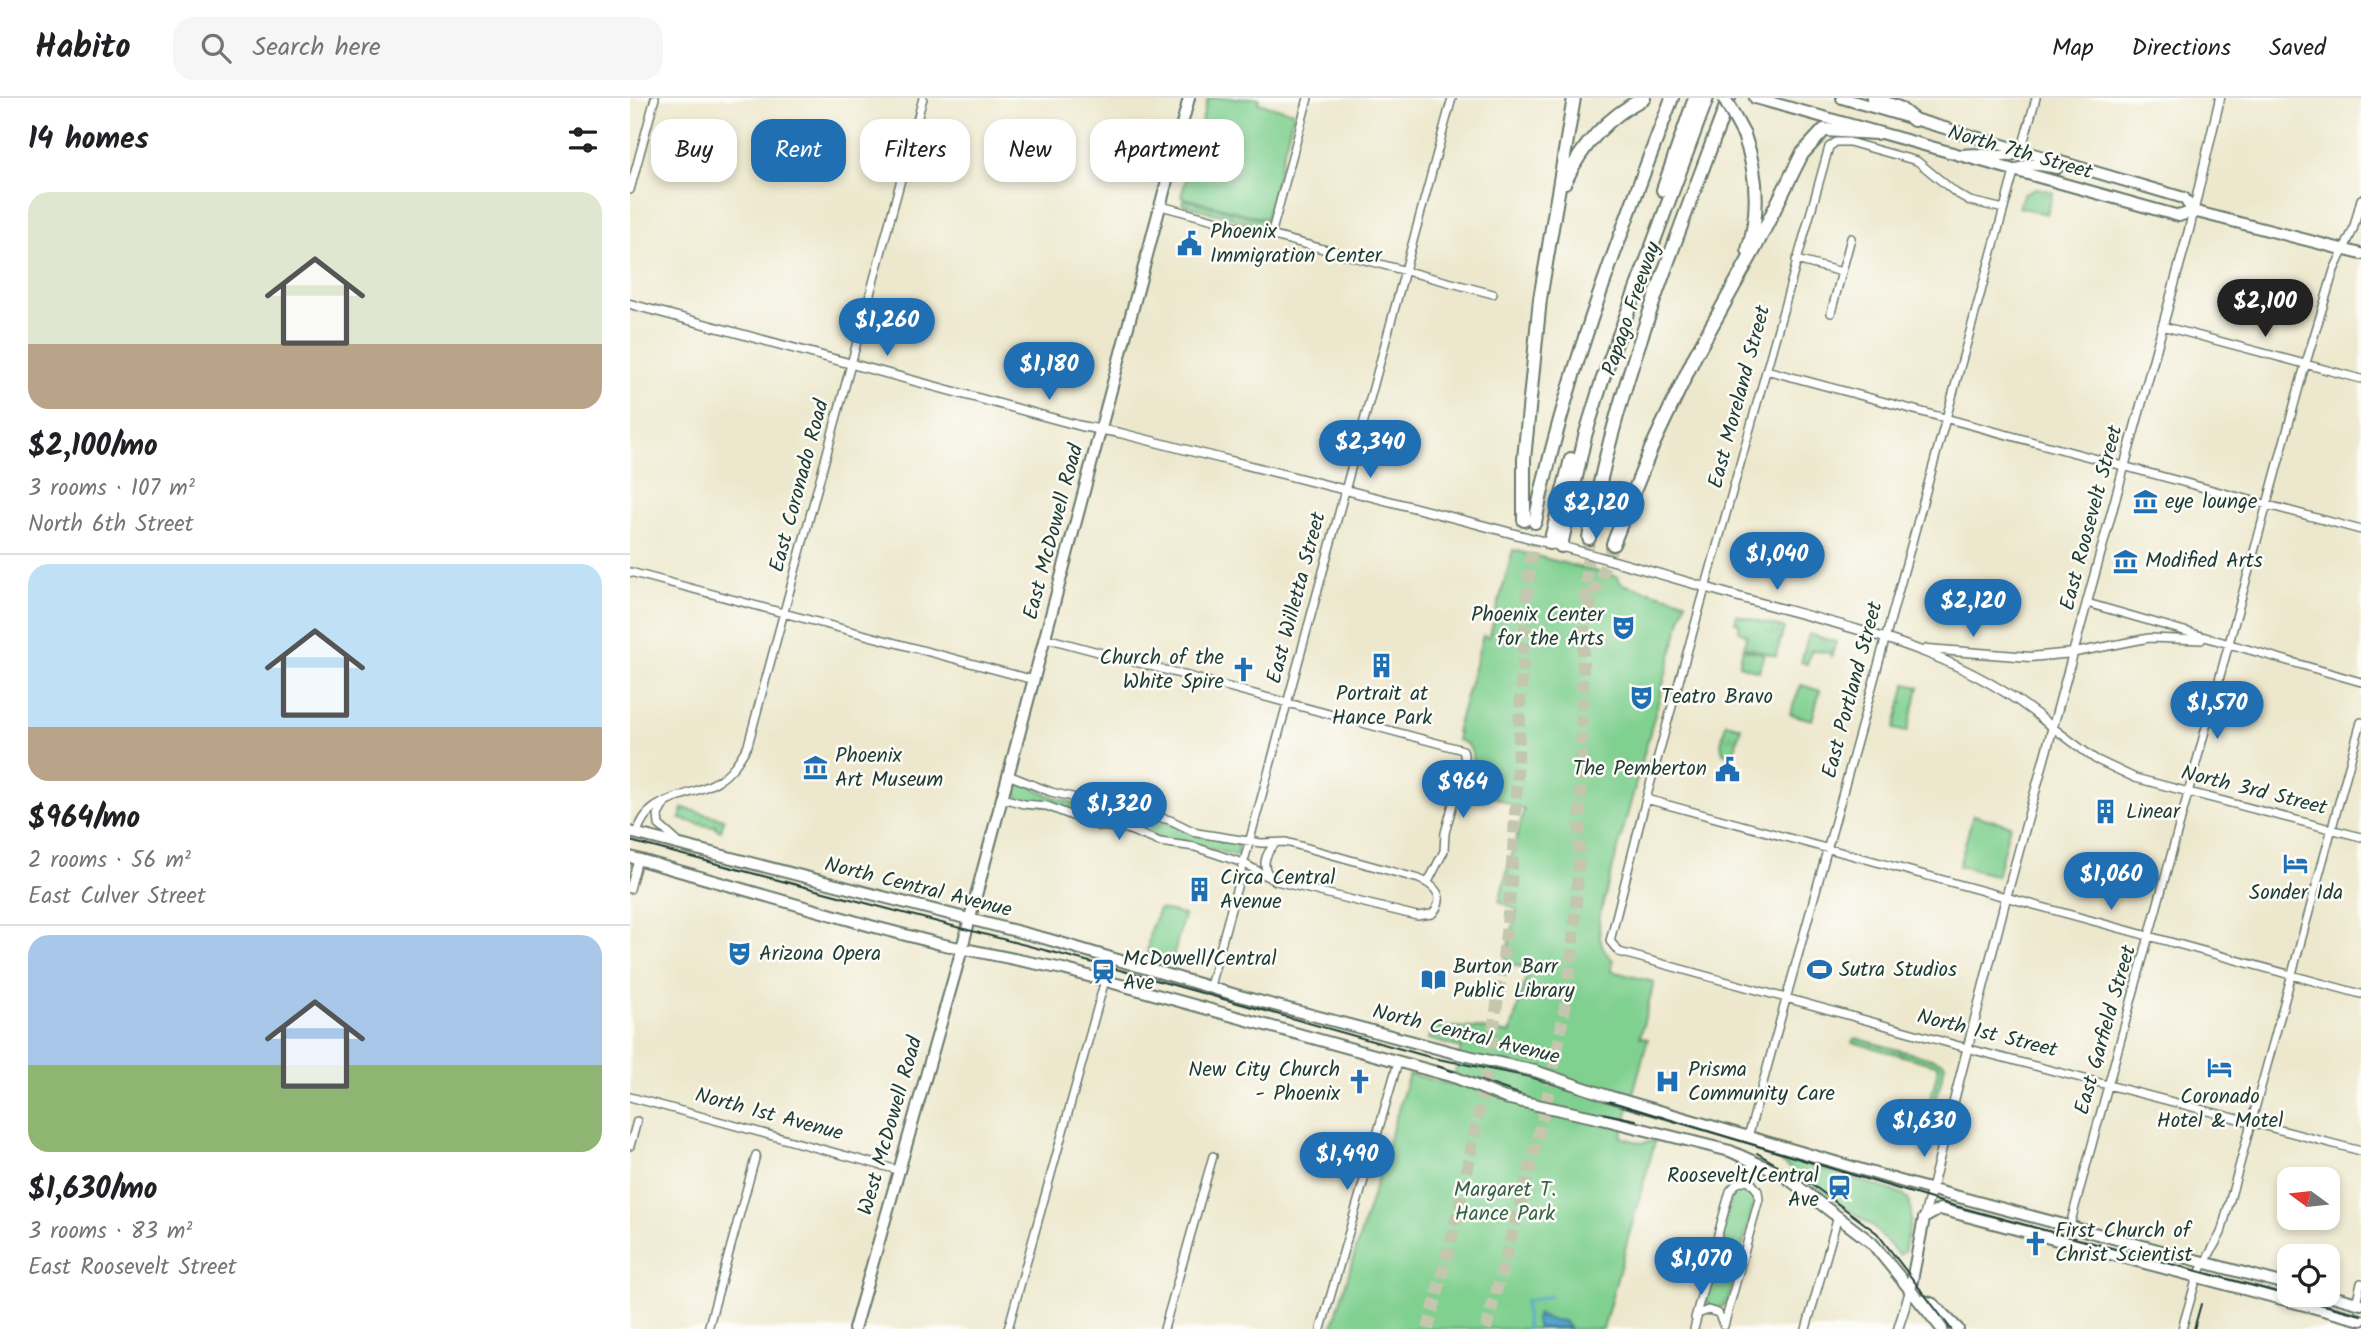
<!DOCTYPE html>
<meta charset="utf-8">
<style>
body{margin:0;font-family:Kalam,sans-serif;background:#f6f6f6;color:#202124;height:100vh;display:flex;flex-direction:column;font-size:26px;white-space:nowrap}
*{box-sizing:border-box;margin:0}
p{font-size:23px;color:#757577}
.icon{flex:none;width:38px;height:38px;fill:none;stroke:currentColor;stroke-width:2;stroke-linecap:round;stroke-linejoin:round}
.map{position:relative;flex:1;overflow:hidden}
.details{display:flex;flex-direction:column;background:#fff;width:630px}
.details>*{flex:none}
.top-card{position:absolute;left:21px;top:21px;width:665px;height:63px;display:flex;gap:14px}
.needle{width:46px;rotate:285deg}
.controls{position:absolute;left:1647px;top:1069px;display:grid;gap:14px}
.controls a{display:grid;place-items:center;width:63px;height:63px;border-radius:14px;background:#fff;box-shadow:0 4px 10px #0003;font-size:35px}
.price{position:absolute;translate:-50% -60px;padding:0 16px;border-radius:24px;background:#1f6fb2;color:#fff;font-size:23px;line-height:46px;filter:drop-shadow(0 2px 4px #0008)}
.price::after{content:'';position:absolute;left:50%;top:42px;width:21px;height:16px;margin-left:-10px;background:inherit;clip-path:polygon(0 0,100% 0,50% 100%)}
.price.selected{background:#222;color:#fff}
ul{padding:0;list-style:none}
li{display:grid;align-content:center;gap:14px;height:371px;padding:0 28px}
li+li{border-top:2px solid #e0e0e0}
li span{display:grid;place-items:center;height:217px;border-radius:21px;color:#555}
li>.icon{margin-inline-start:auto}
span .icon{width:126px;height:126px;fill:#fffc;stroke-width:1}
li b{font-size:30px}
h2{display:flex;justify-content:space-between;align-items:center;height:84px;padding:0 28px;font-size:30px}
.pill{padding:0 24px;border-radius:21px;background:#fff;box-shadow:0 4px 10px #0003;font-size:24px;line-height:63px}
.pill.selected{background:#1f6fb2;color:#fff}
header{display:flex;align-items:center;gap:42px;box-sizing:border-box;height:98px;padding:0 35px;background:#fff;border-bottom:2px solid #e0e0e0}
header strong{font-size:33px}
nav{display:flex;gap:38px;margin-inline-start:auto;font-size:24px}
.search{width:490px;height:63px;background:#f6f6f6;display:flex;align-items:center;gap:18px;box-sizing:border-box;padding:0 24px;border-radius:21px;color:#757577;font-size:26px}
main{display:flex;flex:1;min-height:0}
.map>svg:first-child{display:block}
.grass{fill:url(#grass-tufts);stroke:#508662;stroke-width:2}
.green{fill:#80d090;stroke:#508662;stroke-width:2}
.water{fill:url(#water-rules);stroke:#3a7082;stroke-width:2}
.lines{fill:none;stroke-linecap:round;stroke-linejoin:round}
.stream{stroke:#56a4cf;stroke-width:2.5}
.motorway-tunnel{stroke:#c4c6ae;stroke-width:12;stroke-dasharray:12 6;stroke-linecap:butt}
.minor-casing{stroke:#67796a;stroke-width:10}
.tertiary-casing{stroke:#67796a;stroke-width:11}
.primary-casing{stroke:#67796a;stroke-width:14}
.motorway-casing{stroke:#67796a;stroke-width:16}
.minor{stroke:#fff;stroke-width:7}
.tertiary{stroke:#fff;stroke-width:8}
.primary{stroke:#fff;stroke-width:10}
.motorway{stroke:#fff;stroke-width:12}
.tram{stroke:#1f3d34;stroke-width:2}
.primary-bridge-casing{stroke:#67796a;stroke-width:14;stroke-linecap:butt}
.motorway-bridge-casing{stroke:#67796a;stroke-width:16;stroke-linecap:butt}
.primary-bridge{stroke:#fff;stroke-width:10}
.motorway-bridge{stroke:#fff;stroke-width:12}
.labels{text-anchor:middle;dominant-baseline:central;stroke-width:5;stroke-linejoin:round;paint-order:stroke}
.street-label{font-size:21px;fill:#1f3d34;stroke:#fdfcf7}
.poi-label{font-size:21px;fill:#1f3d34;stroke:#fdfcf7;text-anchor:start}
.park-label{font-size:21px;fill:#37624b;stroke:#fdfcf7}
</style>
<header>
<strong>Habito</strong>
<div class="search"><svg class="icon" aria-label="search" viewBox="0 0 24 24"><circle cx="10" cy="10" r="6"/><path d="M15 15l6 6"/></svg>Search here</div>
<nav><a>Map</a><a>Directions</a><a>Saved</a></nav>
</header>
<main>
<section class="details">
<h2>14 homes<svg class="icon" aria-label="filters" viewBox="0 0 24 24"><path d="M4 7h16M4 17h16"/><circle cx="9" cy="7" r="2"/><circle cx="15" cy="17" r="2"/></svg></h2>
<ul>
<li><span style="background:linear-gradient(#dfe7d0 70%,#b9a48a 0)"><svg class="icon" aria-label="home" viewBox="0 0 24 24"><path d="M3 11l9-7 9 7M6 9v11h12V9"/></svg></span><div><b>$2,100/mo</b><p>3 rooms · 107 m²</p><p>North 6th Street</p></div></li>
<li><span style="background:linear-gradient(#bfe0f5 75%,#b9a48a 0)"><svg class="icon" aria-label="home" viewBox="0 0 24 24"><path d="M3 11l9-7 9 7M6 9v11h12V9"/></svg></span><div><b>$964/mo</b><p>2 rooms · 56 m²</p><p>East Culver Street</p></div></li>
<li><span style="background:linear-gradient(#a9c7e8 60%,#8fb573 0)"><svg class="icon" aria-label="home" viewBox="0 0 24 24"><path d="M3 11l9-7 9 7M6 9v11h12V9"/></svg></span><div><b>$1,630/mo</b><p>3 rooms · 83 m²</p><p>East Roosevelt Street</p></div></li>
</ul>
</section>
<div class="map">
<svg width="1731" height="1231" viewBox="0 0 1731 1231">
<defs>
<pattern id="grass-tufts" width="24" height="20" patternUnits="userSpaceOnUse" patternTransform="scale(1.75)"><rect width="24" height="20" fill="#80d090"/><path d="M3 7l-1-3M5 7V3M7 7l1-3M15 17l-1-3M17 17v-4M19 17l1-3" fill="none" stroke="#68aa76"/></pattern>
<pattern id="water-rules" width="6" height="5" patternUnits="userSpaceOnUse" patternTransform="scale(1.75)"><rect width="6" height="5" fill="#56a4cf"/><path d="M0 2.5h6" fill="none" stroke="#4787a9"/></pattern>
</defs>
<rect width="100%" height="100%" fill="#fdfcf7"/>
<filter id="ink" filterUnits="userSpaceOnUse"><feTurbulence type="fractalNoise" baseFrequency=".0143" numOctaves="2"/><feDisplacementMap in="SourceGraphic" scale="14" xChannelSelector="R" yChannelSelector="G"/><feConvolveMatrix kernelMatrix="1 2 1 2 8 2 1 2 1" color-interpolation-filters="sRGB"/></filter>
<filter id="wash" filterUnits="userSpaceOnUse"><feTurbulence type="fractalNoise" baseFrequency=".00686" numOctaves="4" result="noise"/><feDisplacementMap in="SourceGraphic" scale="28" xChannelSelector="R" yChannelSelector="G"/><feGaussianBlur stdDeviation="1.57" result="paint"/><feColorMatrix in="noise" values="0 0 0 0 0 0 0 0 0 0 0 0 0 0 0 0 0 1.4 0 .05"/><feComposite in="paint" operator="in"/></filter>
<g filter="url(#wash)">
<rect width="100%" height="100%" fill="#ede8cd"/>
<!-- grass -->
<path class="grass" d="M1407 90 1423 94 1417 116 1389 109 1393 96Z
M553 101 635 123 633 129 552 106Z
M1107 517 1154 530 1146 558 1114 549 1117 537 1109 533V525L1105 524Z
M1179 536 1206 544 1201 560 1200 555 1181 552 1177 566 1171 564Z
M1113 551 1134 556 1129 573 1109 567Z
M1276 586 1289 589 1277 634 1264 631Z
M1096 625 1111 629 1103 658 1093 655 1091 646Z
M53 710 94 721 91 733 86 731V727L81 729 50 721Z
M1225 940 1313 964 1315 967 1303 1014H1297L1309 968 1222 944Z"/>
<!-- green -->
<path class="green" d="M578 0H629L628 5 664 14 636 121 551 99Z
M883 452 987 479 992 486 1056 503 969 820C969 837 969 850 983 862L981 873 1024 884 1010 939 1018 941 991 1039 1011 1045 1025 1043 973 1231H702L778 979 780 976 822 987 831 950 798 941 802 929 847 930 880 936 899 871 874 864 887 812 869 803 894 712 837 687C842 670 850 647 827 642L829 635 826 634 853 538 859 540Z
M1171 587 1190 593 1182 622 1160 616Z
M396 685C403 688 409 693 416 696 440 705 471 713 497 713L608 745V758L554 744 526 741 505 730 472 726 425 709 389 703 385 691Z
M1343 717 1380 727 1367 778 1329 768Z
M529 811 554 817 542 863 517 857 520 832Z
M1137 1054 1273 1096C1289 1108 1277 1137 1274 1154L1269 1157 1242 1128Z
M1112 1086 1124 1090 1126 1098 1098 1202 1092 1209 1083 1210 1076 1203V1196L1103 1094Z"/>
<!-- water -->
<path class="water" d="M908 1216 920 1222 934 1223 939 1230 909 1231 905 1223Z"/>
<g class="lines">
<!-- stream -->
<path class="stream" d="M897 1231 895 1204 920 1198"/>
</g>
</g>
<g filter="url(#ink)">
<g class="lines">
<!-- motorway-tunnel -->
<path class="motorway-tunnel" d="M958 513 983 446
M798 1231C839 1080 871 924 882 768 890 653 890 539 905 424
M856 1231C889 1107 929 982 942 854 956 716 948 577 959 440"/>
<defs>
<path id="minor" d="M1391 53 1406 0
M0 92 25 0
M531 108 863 196
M1374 111 1340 103 1326 95 1287 63 1219 44H1206L1199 49 1016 701 980 843 989 854 1004 858 1351 954 1731 1053
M641 137 678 0
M1166 162 1212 174
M1201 215 1221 140
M1532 228 1731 281
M1136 272 1731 432
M0 474 404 582
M1457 505 1731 584
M416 540 833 652 835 662 815 735 814 753 798 784
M1443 555 1519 540 1571 542
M1422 629 1465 661 1505 680 1731 739
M372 700 394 706 417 708 468 728 497 731 530 744 565 749 613 765 646 783 787 818 802 816C817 800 806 788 789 781L656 744 631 745 567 735 540 722 421 694 378 677
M1016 701 1731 896
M36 703 28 717 29 727 47 743
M7 736C16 697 57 701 86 684 101 676 110 661 118 647L293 0
M642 780C630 769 635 756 645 746
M0 791 8 761
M580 888 822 0
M0 999 268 1072
M1118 1039 1384 74
M0 1048 7 1023
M1118 1081 1123 1062
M1440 1127 1672 278 1704 172 1723 132 1731 101
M1726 1205 1731 1185
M1065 1220 1100 1093 1106 1086 1118 1081
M1094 1228 1129 1101 1128 1093 1118 1081
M78 1231 126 1057
M378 1231 475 882
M534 1231 583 1058
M691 1231 768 964
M1064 1231 1068 1216 1078 1212 1088 1215 1094 1227
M1176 1231 1208 1118
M1552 1231 1567 1179 1591 1135 1731 624"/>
<path id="tertiary" d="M0 206 451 328 490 335C690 386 890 434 1088 493 1206 528 1327 546 1422 629
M1297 551 1400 559 1443 555
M1294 1120 1376 800 1559 132 1590 0
M1268 1231 1280 1193"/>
<path id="primary" d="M1125 0 1549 118 1563 113 1731 156
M1212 0 1554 100 1563 113
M1333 57C1355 53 1370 64 1391 53
M1384 74C1399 63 1410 67 1427 70
M0 734 417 841 606 897 829 956
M0 759 241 828 310 846 433 871 824 979
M978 998 1284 1087 1659 1187
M972 1021 1100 1053 1153 1077 1242 1145 1312 1231
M1280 1193 1294 1120 1310 1111 1731 1222
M1698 1197 1731 1206
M1288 1201 1303 1206 1328 1231
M224 1231 328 865 559 0"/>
<path id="motorway" d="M1243 0 1269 10 1284 22
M1114 37C1128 76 1130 113 1118 152
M935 84C952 47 977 19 1014 0
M1033 92 1065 0
M894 422V361L910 201 944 0
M905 424C935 278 989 140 1042 0
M959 440C985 287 1046 144 1099 0
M920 445 941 361
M983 446 1021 351 1065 258 1125 150 1172 56 1194 32 1246 35
M931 448 955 338 972 283 1077 0"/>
</defs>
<!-- minor casing -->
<use href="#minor" class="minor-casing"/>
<!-- tertiary casing -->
<use href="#tertiary" class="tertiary-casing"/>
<!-- primary casing -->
<use href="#primary" class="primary-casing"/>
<!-- motorway casing -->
<use href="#motorway" class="motorway-casing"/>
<!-- minor -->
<use href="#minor" class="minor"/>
<!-- tertiary -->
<use href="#tertiary" class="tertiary"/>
<!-- primary -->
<use href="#primary" class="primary"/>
<!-- motorway -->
<use href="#motorway" class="motorway"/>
<!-- tram -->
<path class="tram" d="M0 743 479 869 803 960 900 979 1318 1106 1731 1217
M807 968 907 1002 1006 1022
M1127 1055 1188 1091 1247 1135 1321 1231
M1564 1231 1571 1206"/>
<defs>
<path id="primary-bridge" d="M829 956 905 973 978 998
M824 979 875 1000 972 1021"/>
<path id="motorway-bridge" d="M1094 0 1114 37"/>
</defs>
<!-- primary-bridge casing -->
<use href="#primary-bridge" class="primary-bridge-casing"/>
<!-- motorway-bridge casing -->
<use href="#motorway-bridge" class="motorway-bridge-casing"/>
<!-- primary-bridge -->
<use href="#primary-bridge" class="primary-bridge"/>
<!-- motorway-bridge -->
<use href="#motorway-bridge" class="motorway-bridge"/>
</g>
</g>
<!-- icons -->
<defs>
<symbol id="civic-bare" viewBox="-9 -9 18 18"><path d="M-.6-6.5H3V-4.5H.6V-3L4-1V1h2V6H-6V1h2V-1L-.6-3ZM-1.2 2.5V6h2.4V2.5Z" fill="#1f6fb2" stroke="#fdfcf7" stroke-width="2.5" paint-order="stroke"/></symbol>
<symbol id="museum-bare" viewBox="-9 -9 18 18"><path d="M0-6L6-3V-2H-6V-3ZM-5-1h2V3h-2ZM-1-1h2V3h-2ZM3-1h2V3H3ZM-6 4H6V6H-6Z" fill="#1f6fb2" stroke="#fdfcf7" stroke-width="2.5" paint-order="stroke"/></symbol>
<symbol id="theatre-bare" viewBox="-9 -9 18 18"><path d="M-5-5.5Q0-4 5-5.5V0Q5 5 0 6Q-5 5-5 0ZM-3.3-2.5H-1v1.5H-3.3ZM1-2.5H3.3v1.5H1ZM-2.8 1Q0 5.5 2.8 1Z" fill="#1f6fb2" stroke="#fdfcf7" stroke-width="2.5" paint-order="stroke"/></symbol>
<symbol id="building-bare" viewBox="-9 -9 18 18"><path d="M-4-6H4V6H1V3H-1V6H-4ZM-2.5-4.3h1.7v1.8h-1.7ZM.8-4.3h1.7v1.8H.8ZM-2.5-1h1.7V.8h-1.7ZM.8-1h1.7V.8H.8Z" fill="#1f6fb2" stroke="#fdfcf7" stroke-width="2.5" paint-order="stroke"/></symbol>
<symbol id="church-bare" viewBox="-9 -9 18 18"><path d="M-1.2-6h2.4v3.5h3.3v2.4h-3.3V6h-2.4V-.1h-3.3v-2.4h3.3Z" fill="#1f6fb2" stroke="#fdfcf7" stroke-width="2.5" paint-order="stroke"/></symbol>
<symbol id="hotel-bare" viewBox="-9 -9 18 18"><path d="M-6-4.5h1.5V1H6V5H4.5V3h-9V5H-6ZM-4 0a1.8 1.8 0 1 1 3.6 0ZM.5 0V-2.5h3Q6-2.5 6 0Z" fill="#1f6fb2" stroke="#fdfcf7" stroke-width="2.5" paint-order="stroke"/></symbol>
<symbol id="stadium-bare" viewBox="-9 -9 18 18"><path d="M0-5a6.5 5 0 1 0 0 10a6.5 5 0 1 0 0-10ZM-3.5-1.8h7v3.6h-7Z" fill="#1f6fb2" stroke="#fdfcf7" stroke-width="2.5" paint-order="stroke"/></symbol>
<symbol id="station-bare" viewBox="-9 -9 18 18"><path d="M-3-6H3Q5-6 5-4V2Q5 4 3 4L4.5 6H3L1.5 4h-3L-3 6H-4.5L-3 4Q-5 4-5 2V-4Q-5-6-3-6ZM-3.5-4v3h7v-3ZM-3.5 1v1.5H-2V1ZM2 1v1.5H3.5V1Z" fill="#1f6fb2" stroke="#fdfcf7" stroke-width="2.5" paint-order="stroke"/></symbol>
<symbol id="library-bare" viewBox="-9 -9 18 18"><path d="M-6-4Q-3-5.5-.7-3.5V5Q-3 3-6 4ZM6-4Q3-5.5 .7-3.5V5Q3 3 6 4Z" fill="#1f6fb2" stroke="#fdfcf7" stroke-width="2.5" paint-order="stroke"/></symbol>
<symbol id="hospital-bare" viewBox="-9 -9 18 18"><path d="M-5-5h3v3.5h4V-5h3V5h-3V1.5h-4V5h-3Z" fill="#1f6fb2" stroke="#fdfcf7" stroke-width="2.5" paint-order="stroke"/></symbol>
</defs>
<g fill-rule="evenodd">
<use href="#civic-bare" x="542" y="128" width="35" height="35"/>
<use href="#museum-bare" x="1498" y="386" width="35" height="35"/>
<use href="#museum-bare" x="1478" y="446" width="35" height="35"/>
<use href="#theatre-bare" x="976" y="512" width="35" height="35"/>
<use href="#building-bare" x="734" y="550" width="35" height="35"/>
<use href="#church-bare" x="596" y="554" width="35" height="35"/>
<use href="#theatre-bare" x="994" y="582" width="35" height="35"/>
<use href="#museum-bare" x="168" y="652" width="35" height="35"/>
<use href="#civic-bare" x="1080" y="654" width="35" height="35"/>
<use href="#building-bare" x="1458" y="696" width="35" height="35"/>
<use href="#hotel-bare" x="1648" y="748" width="35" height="35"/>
<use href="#building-bare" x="552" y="774" width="35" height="35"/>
<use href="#theatre-bare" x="92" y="838" width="35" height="35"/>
<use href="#stadium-bare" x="1172" y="854" width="35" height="35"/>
<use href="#station-bare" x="456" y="856" width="35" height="35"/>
<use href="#library-bare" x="786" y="864" width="35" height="35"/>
<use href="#hotel-bare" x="1572" y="952" width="35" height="35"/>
<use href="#church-bare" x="712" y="966" width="35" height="35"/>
<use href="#hospital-bare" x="1020" y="966" width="35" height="35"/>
<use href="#station-bare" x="1192" y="1072" width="35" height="35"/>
<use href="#church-bare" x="1388" y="1128" width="35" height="35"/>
</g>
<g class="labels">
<!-- street labels -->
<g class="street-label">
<text transform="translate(1390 55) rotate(16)">North 7th Street</text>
<text transform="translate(1002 211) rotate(-71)">Papago Freeway</text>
<text transform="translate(1110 299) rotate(-75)">East Moreland Street</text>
<text transform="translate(170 388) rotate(-75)">East Coronado Road</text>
<text transform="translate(1462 420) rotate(-75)">East Roosevelt Street</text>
<text transform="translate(424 434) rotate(-75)">East McDowell Road</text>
<text transform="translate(667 500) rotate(-75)">East Willetta Street</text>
<text transform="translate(1223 592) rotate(-75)">East Portland Street</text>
<text transform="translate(1624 693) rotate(14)">North 3rd Street</text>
<text transform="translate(288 790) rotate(14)">North Central Avenue</text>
<text transform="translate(1476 932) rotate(-74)">East Garfield Street</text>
<text transform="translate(1357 936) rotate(14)">North 1st Street</text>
<text transform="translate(836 937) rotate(14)">North Central Avenue</text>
<text transform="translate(139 1017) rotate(15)">North 1st Avenue</text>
<text transform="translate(261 1028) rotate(-74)">West McDowell Road</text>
</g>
<!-- poi labels -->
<g class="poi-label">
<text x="580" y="134">Phoenix<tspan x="580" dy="24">Immigration Center</tspan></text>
<text x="1535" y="404">eye lounge</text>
<text x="1515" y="463">Modified Arts</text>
<text x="974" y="517" text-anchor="end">Phoenix Center<tspan x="974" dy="24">for the Arts</tspan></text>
<text x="594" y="560" text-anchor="end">Church of the<tspan x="594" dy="24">White Spire</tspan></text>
<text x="752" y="596" text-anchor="middle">Portrait at<tspan x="752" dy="24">Hance Park</tspan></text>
<text x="1031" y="599">Teatro Bravo</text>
<text x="205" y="658">Phoenix<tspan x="205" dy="24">Art Museum</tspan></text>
<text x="1077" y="671" text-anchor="end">The Pemberton</text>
<text x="1496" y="714">Linear</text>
<text x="590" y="780">Circa Central<tspan x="590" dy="24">Avenue</tspan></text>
<text x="1666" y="795" text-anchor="middle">Sonder Ida</text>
<text x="129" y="856">Arizona Opera</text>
<text x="493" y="861">McDowell/Central<tspan x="493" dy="24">Ave</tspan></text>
<text x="823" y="869">Burton Barr<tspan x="823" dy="24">Public Library</tspan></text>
<text x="1209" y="872">Sutra Studios</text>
<text x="710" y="972" text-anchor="end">New City Church<tspan x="710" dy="24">- Phoenix</tspan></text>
<text x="1058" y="972">Prisma<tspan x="1058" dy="24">Community Care</tspan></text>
<text x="1590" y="999" text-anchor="middle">Coronado<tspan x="1590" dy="24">Hotel &amp; Motel</tspan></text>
<text x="1189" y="1078" text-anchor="end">Roosevelt/Central<tspan x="1189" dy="24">Ave</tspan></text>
<text x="1425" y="1133">First Church of<tspan x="1425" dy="24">Christ Scientist</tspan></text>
</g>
<!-- park labels -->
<g class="park-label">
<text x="875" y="1092">Margaret T.<tspan x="875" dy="24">Hance Park</tspan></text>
</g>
</g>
</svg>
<div class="controls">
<a><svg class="needle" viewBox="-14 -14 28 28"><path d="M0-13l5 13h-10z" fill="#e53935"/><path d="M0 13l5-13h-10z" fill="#757577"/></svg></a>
<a><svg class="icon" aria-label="locate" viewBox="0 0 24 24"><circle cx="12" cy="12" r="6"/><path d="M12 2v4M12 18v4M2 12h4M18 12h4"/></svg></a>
</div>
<b class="price selected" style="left:1635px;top:241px">$2,100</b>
<b class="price" style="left:257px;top:260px">$1,260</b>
<b class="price" style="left:419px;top:304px">$1,180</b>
<b class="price" style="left:740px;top:382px">$2,340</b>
<b class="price" style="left:966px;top:443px">$2,120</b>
<b class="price" style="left:1147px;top:494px">$1,040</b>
<b class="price" style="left:1343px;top:541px">$2,120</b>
<b class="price" style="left:1587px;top:643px">$1,570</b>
<b class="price" style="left:833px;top:722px">$964</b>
<b class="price" style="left:489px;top:744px">$1,320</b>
<b class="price" style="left:1481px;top:814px">$1,060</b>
<b class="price" style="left:1294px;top:1061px">$1,630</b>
<b class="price" style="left:717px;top:1094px">$1,490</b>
<b class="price" style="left:1071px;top:1199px">$1,070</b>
<div class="top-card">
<a class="pill">Buy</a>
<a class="pill selected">Rent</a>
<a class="pill">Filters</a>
<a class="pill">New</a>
<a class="pill">Apartment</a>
</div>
</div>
</main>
